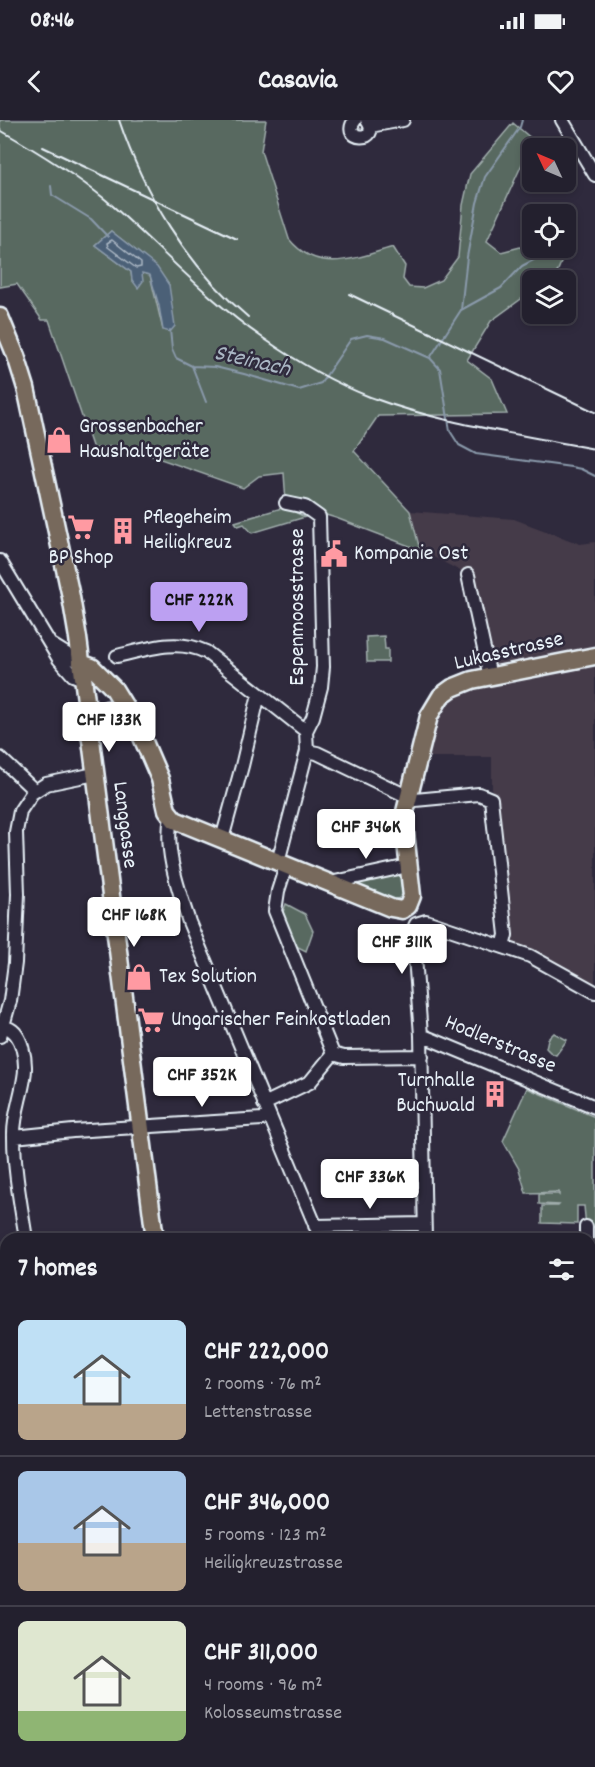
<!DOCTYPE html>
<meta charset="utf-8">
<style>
body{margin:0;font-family:Dekko,sans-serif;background:#2f2d3a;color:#f1f3f6;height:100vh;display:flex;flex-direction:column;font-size:22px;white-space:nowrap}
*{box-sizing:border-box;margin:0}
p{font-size:20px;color:#a3a3aa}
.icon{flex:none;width:33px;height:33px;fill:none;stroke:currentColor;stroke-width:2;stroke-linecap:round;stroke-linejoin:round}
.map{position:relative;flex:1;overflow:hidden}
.side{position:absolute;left:0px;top:1113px;width:596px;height:534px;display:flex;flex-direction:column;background:#23202e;border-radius:18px 18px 0 0;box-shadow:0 3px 9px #0003,0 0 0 2px #403e4a}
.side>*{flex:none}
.needle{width:39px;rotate:314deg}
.controls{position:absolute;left:522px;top:18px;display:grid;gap:12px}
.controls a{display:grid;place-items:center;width:54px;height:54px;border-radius:9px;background:#23202e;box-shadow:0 3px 9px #0003,0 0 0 2px #403e4a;font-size:30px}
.price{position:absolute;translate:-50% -51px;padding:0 14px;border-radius:6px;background:#fff;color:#222;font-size:20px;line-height:39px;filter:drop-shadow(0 2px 3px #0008)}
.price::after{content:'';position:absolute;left:50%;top:36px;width:18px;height:14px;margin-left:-9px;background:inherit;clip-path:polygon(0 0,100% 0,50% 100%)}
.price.on{background:#bca0f2;color:#111}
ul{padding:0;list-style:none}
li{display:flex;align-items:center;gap:18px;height:150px;padding:0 18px}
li+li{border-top:2px solid #403e4a}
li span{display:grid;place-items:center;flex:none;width:168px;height:120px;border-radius:9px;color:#555}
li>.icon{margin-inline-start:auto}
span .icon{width:72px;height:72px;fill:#fffc;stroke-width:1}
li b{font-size:26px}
h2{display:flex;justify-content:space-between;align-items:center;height:72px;padding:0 18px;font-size:26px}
.status{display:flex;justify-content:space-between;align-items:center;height:42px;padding:0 30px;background:#23202e;direction:ltr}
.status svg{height:16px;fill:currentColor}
header{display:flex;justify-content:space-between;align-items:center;height:78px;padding:0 18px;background:#23202e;font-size:27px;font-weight:700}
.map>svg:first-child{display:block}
.built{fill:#443a48}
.green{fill:#586961;stroke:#a0adac;stroke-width:1.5;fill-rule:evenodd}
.water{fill:#4c6077;stroke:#8a9aab;stroke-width:1.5}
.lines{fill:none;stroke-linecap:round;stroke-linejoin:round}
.shore{stroke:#aab7c4;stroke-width:1.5}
.stream{stroke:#8a9aab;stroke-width:2}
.minor-casing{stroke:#e8f1f8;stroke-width:16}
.major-casing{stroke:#e8f1f8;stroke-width:21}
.minor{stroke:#2f2a3d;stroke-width:12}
.major{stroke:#77695c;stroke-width:16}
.rail{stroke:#e8f1f8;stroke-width:2}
.labels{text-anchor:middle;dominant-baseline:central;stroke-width:5;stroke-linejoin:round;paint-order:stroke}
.poi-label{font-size:22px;fill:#e8f1f8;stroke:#2f2a3d;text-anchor:start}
.street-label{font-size:22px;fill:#e8f1f8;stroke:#2f2a3d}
.water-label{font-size:24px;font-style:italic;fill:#aab7c4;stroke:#2f2a3d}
</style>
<div class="status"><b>08:46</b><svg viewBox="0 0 49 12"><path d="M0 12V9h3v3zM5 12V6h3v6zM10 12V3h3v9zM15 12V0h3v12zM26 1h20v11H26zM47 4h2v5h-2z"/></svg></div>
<header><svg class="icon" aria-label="back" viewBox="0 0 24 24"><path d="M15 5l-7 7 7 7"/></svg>Casavia<svg class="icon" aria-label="heart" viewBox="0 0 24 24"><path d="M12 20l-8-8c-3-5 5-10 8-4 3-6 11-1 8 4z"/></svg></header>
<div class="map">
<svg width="595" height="1647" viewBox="0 0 595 1647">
<rect width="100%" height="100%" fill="#2f2a3d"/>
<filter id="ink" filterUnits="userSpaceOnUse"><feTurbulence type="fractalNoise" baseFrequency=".0167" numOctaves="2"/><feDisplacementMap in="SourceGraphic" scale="12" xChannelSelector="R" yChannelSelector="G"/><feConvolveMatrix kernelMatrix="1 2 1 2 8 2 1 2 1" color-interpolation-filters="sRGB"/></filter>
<g filter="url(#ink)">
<!-- built -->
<path class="built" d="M410 391 514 399 580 424 595 422V872L503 827 492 683V637H419L441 576 489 557 468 455 420 430Z
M586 1107H595V1206H590V1119Z
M595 1323V1435L590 1433V1324Z
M595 1524V1647H561V1641H590V1538Z"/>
<!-- green -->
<path class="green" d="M0 0H266L261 31 289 119C318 155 356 138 393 127L405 146 403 159 409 167 423 168 441 160 458 137 463 85 470 54 513 3 533 20 487 121 501 132 532 124V128H566V123H569L556 155 548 160H532V171L491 201 467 240 492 259 507 294 378 296 354 331 410 391 420 430 336 398 286 383 284 353 259 356 243 368 121 325 93 329 49 200H42L17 164 0 167ZM111 111 139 133 169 165 163 210 150 155 148 153H142L132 160 131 152 95 125Z
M285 387 305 397 252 413 244 404 238 406 235 402Z
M384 516 385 529H388V542H367L366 517Z
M400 753C403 764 409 775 395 780L348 763Z
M286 784 305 794 313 811 306 831 296 826 281 797Z
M554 913 567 920 556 935 551 933 546 928 548 919Z
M527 968 595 997V1107H586L584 1086H577V1104L542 1103V1086H558L559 1085 539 1084V1074H558L559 1075V1072L526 1073 519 1049 503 1021Z
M6 1531V1621L0 1622V1532Z"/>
<!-- water -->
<path class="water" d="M111 111 157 147 169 165 175 206 170 212 163 210 159 186 150 155 142 153 143 161 138 168 132 160 131 152 95 125Z"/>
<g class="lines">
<!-- shore -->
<path class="shore" d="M112 120 141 143V147L136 148 108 127 107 123Z"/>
<!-- stream -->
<path class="stream" d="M51 66 52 75 91 99 108 117
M461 190 501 168 522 146 556 128
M170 210 172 229 176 238 192 246 215 247 244 254 299 270 321 263 351 219 367 215 385 218 430 238 440 249 450 311 459 325 476 334 571 347 581 349 595 356
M430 238 461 190 467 137 477 83 485 57 520 7 522 0
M192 246 206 282
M0 1485 6 1488"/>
<defs>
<path id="minor" d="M355 0C339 21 383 23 367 0
M562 0 595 55
M370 6 403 0
M0 441 59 539 73 555 83 559
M468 455 490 557
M52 525 81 543
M117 536C147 529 177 518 206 532L306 611
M307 631 317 633 415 680 479 674 491 679 506 815 503 827
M0 638 35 671
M171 697C164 732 179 770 189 802L321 1119
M222 719 242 646 259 574
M278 742 307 631 306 611 313 597 321 567 323 547 319 397 305 387 286 383
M286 746 278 771 275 791 333 934 344 937 422 936
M330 763 408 746
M416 804 413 811 421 915 425 1119
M416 804 426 801 530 836 595 872
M4 907C23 910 27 942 24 958 21 978 13 997 14 1017 14 1051 21 1086 26 1119
M421 915 595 987
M0 916 10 881 15 843 18 774 16 712 20 691 32 673 46 664 95 654
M264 984 310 962 333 934
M14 1017 73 1011 262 999 269 997
M315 1106 424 1104
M586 1107V1119
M590 1206H595
M590 1274 591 1323
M0 1421 6 1437
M590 1538 595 1524
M19 1641V1647
M141 1641 142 1647
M373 1641 374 1647
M561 1647V1641"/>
<path id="major" d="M0 197 16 236 26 268 71 477 78 518 155 1119
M81 543 92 547 114 569 138 608 160 659 167 690 175 700 391 788 402 790 408 786 412 776 404 704 405 692 429 596 441 576 452 568 472 560 595 536
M90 616 107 590H127
M590 1596 595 1598
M221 1641 222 1647
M506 1641V1647"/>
</defs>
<!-- minor casing -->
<use href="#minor" class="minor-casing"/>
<!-- major casing -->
<use href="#major" class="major-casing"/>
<!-- minor -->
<use href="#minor" class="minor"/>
<!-- major -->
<use href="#major" class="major"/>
<!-- rail -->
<path class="rail" d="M119 0C144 74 187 146 248 197
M0 10C37 31 73 53 106 80 159 126 205 178 263 218 296 241 332 262 370 277 442 304 519 314 595 329
M43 27 237 119
M349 174 595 292"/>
</g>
</g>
<!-- icons -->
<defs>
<symbol id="shop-bare" viewBox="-9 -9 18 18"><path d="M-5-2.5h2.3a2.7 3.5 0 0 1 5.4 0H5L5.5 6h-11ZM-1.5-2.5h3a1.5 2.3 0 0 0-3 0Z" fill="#ff9aa2" stroke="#2f2a3d" stroke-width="2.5" paint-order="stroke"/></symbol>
<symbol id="supermarket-bare" viewBox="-9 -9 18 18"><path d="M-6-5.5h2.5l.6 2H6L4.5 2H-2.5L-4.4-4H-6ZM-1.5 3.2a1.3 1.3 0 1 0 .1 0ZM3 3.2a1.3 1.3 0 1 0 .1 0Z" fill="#ff9aa2" stroke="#2f2a3d" stroke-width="2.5" paint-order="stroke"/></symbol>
<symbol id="building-bare" viewBox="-9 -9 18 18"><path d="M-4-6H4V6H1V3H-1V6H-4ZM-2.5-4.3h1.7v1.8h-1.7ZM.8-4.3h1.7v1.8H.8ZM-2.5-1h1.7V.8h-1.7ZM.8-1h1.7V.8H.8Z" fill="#ff9aa2" stroke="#2f2a3d" stroke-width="2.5" paint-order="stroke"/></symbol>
<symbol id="civic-bare" viewBox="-9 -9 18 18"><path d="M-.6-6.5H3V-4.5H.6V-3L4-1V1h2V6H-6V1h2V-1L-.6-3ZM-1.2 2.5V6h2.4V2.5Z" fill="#ff9aa2" stroke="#2f2a3d" stroke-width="2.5" paint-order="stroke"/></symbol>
</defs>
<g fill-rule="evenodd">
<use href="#shop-bare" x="40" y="301" width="38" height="38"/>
<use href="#supermarket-bare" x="62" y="388" width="38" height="38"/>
<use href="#building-bare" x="104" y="392" width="38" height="38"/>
<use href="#civic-bare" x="315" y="415" width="38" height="38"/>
<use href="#shop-bare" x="120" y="838" width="38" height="38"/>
<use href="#supermarket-bare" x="132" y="881" width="38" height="38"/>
<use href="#building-bare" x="476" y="955" width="38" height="38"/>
</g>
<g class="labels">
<!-- poi labels -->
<g class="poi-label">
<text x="79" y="307">Grossenbacher<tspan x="79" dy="25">Haushaltgeräte</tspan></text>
<text x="143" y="398">Pflegeheim<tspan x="143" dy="25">Heiligkreuz</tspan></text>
<text x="354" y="434">Kompanie Ost</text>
<text x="81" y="438" text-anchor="middle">BP Shop</text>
<text x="159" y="857">Tex Solution</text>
<text x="171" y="900">Ungarischer Feinkostladen</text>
<text x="475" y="961" text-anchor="end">Turnhalle<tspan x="475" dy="25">Buchwald</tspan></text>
</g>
<!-- street labels -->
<g class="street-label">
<text transform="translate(298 487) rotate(-90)">Espenmoosstrasse</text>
<text transform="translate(509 532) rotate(-13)">Lukasstrasse</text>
<text transform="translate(124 705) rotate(83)">Langgasse</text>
<text transform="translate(500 925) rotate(23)">Hodlerstrasse</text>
</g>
<!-- water labels -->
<g class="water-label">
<text transform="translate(252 242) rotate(13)">Steinach</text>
</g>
</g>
</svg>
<div class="controls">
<a><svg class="needle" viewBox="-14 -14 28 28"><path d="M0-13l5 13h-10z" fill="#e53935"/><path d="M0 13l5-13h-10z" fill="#a3a3aa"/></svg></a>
<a><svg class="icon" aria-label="locate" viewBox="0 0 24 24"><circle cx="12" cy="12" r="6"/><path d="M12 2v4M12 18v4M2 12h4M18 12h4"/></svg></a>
<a><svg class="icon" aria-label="layers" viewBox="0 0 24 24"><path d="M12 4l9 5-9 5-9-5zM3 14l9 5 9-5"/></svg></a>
</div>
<b class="price on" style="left:199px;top:513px">CHF 222K</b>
<b class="price" style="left:109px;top:633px">CHF 133K</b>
<b class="price" style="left:366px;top:740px">CHF 346K</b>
<b class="price" style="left:134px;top:828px">CHF 168K</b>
<b class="price" style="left:402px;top:855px">CHF 311K</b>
<b class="price" style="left:202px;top:988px">CHF 352K</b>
<b class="price" style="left:370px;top:1090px">CHF 336K</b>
<section class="side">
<h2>7 homes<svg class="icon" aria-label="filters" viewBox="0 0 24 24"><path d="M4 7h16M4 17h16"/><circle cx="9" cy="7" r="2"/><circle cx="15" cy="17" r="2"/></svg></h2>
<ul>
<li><span style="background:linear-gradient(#bfe0f5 70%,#b9a48a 0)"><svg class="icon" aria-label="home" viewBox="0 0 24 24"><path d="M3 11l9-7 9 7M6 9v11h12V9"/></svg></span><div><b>CHF 222,000</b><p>2 rooms · 76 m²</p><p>Lettenstrasse</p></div></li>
<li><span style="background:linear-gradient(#a9c7e8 60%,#b9a48a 0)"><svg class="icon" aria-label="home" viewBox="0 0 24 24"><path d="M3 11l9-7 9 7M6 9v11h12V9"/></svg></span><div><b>CHF 346,000</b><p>5 rooms · 123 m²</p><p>Heiligkreuzstrasse</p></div></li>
<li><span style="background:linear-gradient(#dfe7d0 75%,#8fb573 0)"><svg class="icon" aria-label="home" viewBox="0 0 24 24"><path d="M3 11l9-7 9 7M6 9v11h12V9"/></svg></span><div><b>CHF 311,000</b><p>4 rooms · 96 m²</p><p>Kolosseumstrasse</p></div></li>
</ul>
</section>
</div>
